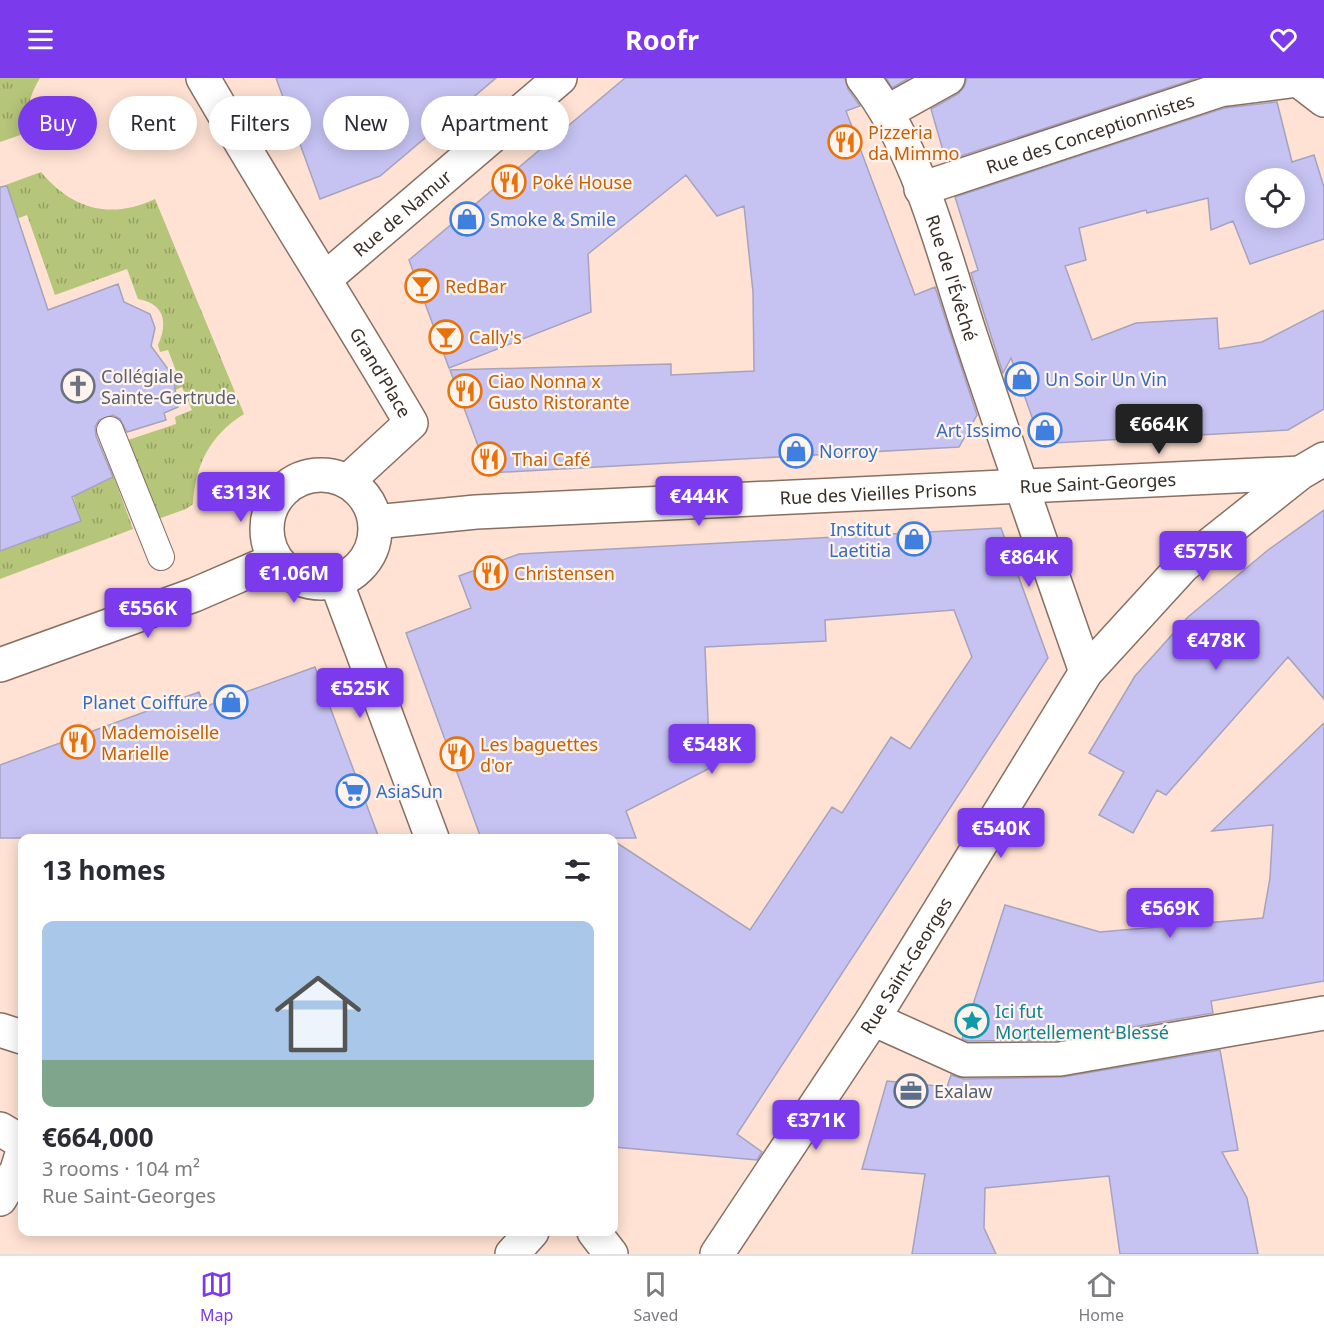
<!DOCTYPE html>
<meta charset="utf-8">
<style>
body{margin:0;font-family:"Noto Sans",sans-serif;background:#f7f7f7;color:#2b2b33;height:100vh;display:flex;flex-direction:column;font-size:22px;white-space:nowrap}
*{box-sizing:border-box;margin:0}
p{font-size:20px;color:#7c7c81}
.icon{flex:none;width:33px;height:33px;fill:none;stroke:currentColor;stroke-width:2;stroke-linecap:round;stroke-linejoin:round}
.map{position:relative;flex:1;overflow:hidden}
.drawer{position:absolute;left:18px;top:756px;width:600px;height:402px;display:flex;flex-direction:column;background:#fff;border-radius:12px;box-shadow:0 3px 15px #0003}
.drawer>*{flex:none}
.guide{position:absolute;left:18px;top:18px;width:600px;height:54px;display:flex;gap:12px}
.buttons{position:absolute;left:1245px;top:90px;display:grid;gap:12px}
.buttons a{display:grid;place-items:center;width:60px;height:60px;border-radius:50%;background:#fff;box-shadow:0 3px 15px #0003;font-size:30px}
.price{position:absolute;translate:-50% -51px;padding:0 14px;border-radius:6px;background:#7c3aed;color:#fff;font-size:20px;line-height:39px;filter:drop-shadow(0 2px 3px #0008)}
.price::after{content:'';position:absolute;left:50%;top:36px;width:18px;height:14px;margin-left:-9px;background:inherit;clip-path:polygon(0 0,100% 0,50% 100%)}
.price.on{background:#222;color:#fff}
ul{padding:0;list-style:none}
li{display:grid;align-content:center;gap:12px;height:318px;padding:0 24px}
li span{display:grid;place-items:center;height:186px;border-radius:12px;color:#555}
li>.icon{margin-inline-start:auto}
span .icon{width:108px;height:108px;fill:#fffc;stroke-width:1}
li b{font-size:26px}
h2{display:flex;justify-content:space-between;align-items:center;height:72px;padding:0 24px;font-size:26px}
.chip{padding:0 21px;border-radius:27px;background:#fff;box-shadow:0 3px 15px #0003;font-size:21px;line-height:54px}
.chip.on{background:#7c3aed;color:#fff}
header{display:flex;justify-content:space-between;align-items:center;height:78px;padding:0 24px;background:#7c3aed;color:#fff;font-size:27px;font-weight:700}
.dock{display:flex;justify-content:space-around;align-items:center;height:84px;border-top:2px solid #e1e1e2;background:#fff;font-size:16px;color:#7c7c81}
.dock a{display:grid;justify-items:center;gap:3px}
.dock .on{color:#7c3aed}
.map>svg:first-child{display:block}
.grass{fill:url(#grass-tufts)}
.building{fill:#c6c3f3;stroke:#a5a3be;stroke-width:1.5;fill-rule:evenodd}
.lines{fill:none;stroke-linecap:round;stroke-linejoin:round}
.lane-casing{stroke:#886f62;stroke-width:28}
.street-casing{stroke:#886f62;stroke-width:36}
.lane{stroke:#fff;stroke-width:26}
.street{stroke:#fff;stroke-width:33}
.labels{text-anchor:middle;dominant-baseline:central;stroke-width:4.5;stroke-linejoin:round;paint-order:stroke}
.food-label{font-size:18px;fill:#c56008;stroke:#fff3ed;text-anchor:start}
.street-label{font-size:18px;fill:#382e28;stroke:#fff3ed}
.shop-label{font-size:18px;fill:#366cbe;stroke:#fff3ed;text-anchor:start}
.worship-label{font-size:18px;fill:#5b616d;stroke:#fff3ed;text-anchor:start}
.culture-label{font-size:18px;fill:#0d838f;stroke:#fff3ed;text-anchor:start}
.service-label{font-size:18px;fill:#4e5e75;stroke:#fff3ed;text-anchor:start}
</style>
<header><svg class="icon" aria-label="menu" viewBox="0 0 24 24"><path d="M4 6h16M4 12h16M4 18h16"/></svg>Roofr<svg class="icon" aria-label="heart" viewBox="0 0 24 24"><path d="M12 20l-8-8c-3-5 5-10 8-4 3-6 11-1 8 4z"/></svg></header>
<div class="map">
<svg width="1324" height="1176" viewBox="0 0 1324 1176">
<defs>
<pattern id="grass-tufts" width="24" height="20" patternUnits="userSpaceOnUse" patternTransform="scale(1.5)"><rect width="24" height="20" fill="#b5c579"/><path d="M3 7l-1-3M5 7V3M7 7l1-3M15 17l-1-3M17 17v-4M19 17l1-3" fill="none" stroke="#94a063"/></pattern>
</defs>
<rect width="100%" height="100%" fill="#ffe2d3"/>
<!-- grass -->
<path class="grass" d="M0 0H40C29 17 26 35 26 55L0 64Z
M41 94C72 131 110 142 155 121L244 336C210 357 195 387 193 426L186 431 158 441 128 362 176 346 175 339 192 332 182 309 169 315 163 299 176 293 168 272 160 274 158 267C168 245 165 226 138 221L127 191 55 217 27 137 0 147V109Z
M114 399 133 451 0 501V473L81 443 73 418Z"/>
<!-- building -->
<path class="building" d="M276 0H496L380 98 320 121Z
M625 0H845L848 11 860 28 846 33 915 217 935 209 977 337 959 369 488 395 450 292 671 286V297L754 293 753 214 744 128 717 138 686 97 588 176 591 234 449 290 409 182Z
M886 0H909L892 10Z
M967 0H1197L946 83 931 31 958 16 964 9Z
M1277 24 1292 84 1314 77 1324 109V161L1250 186 1233 143 1211 152 1208 120 1147 135 1146 132 1079 150 1086 182 1065 188 1092 262 1136 245 1217 240 1219 271 1262 264 1324 232V331L1288 352 1053 365 1038 356 1011 280 1003 295 971 195 978 192 955 119 1224 30ZM1256 100H1294V140H1256Z
M7 108 48 232 118 206 124 224 150 236 155 250 151 268 173 298 178 329 164 335 166 342 127 354 120 341 113 337 99 342 95 349 96 358 113 399 72 419 81 443 0 473V109Z
M1324 432V621L1288 579 1166 717 1157 712 1133 755 1099 737 1124 694 1089 675 1135 598 1188 539 1268 472Z
M1001 450 1048 580 737 1056 762 1074 757 1082 614 1069V763L750 852 832 729 842 735 891 659 910 671 972 579 954 532 825 542 826 563 705 569 710 690 626 733 636 760H481L406 555 471 530 459 498 519 476Z
M315 589 379 760H0V687L199 614 204 629Z
M1324 645V903L1211 923 1213 935 1058 962 968 963 962 961 1005 827 1100 854 1263 840 1270 800 1273 747 1212 753Z
M1220 972 1238 1072 1222 1074 1247 1120 1258 1176H1120L1109 1098 985 1110 984 1150 996 1176H912L925 1096 862 1091 887 1003 947 1009 951 997 964 1001 1063 999Z"/>
<g class="lines">
<defs>
<path id="lane" d="M110 352 161 479"/>
<g id="street">
<path id="s1" d="M203 0C270 116 343 229 411 345L348 403"/>
<path id="s2" d="M863 0C920 73 942 172 971 259 1008 371 1047 482 1086 594"/>
<path d="M887 34 948 0"/>
<path id="s3" d="M921 111 1220 12 1298 2 1324 22"/>
<path id="s4" d="M326 200 560 0"/>
<circle cx="321" cy="451" r="54"/>
<path id="s5" d="M375 444 476 434 1300 395"/>
<path d="M336 503 432 760"/>
<path d="M0 587 194 517 275 482"/>
<path d="M873 941 964 982 1060 981 1324 935"/>
<path d="M0 952 22 959"/>
<path d="M0 1051 22 1064"/>
<path d="M0 1121 17 1092 22 1076"/>
<path d="M594 1154 611 1176"/>
<path d="M512 1176 532 1154"/>
<path id="s6" d="M717 1176 873 941 1086 594 1183 488 1300 395 1324 381"/>
</g>
</defs>
<!-- lane casing -->
<use href="#lane" class="lane-casing"/>
<!-- street casing -->
<use href="#street" class="street-casing"/>
<!-- lane -->
<use href="#lane" class="lane"/>
<!-- street -->
<use href="#street" class="street"/>
</g>
<!-- icons -->
<defs>
<symbol id="restaurant-ring" viewBox="-11 -11 22 22"><circle r="9.5" fill="#fff3ed" stroke="#e8710a" stroke-width="1.5"/><path d="M-5-6h1v4h1v-4h1v4h1v-4h1v5L-1.5 .5V6h-2V.5L-5-1ZM5-6V6H3V1.5H1.5Q1.5-4 5-6Z" fill="#e8710a"/></symbol>
<symbol id="shop-ring" viewBox="-11 -11 22 22"><circle r="9.5" fill="#fff3ed" stroke="#3f7fe0" stroke-width="1.5"/><path d="M-5-2.5h2.3a2.7 3.5 0 0 1 5.4 0H5L5.5 6h-11ZM-1.5-2.5h3a1.5 2.3 0 0 0-3 0Z" fill="#3f7fe0"/></symbol>
<symbol id="bar-ring" viewBox="-11 -11 22 22"><circle r="9.5" fill="#fff3ed" stroke="#e8710a" stroke-width="1.5"/><path d="M-6-5H6L.8 .8V4.5H3.5V6h-7V4.5H-.8V.8Z" fill="#e8710a"/></symbol>
<symbol id="church-ring" viewBox="-11 -11 22 22"><circle r="9.5" fill="#fff3ed" stroke="#6b7280" stroke-width="1.5"/><path d="M-1.2-6h2.4v3.5h3.3v2.4h-3.3V6h-2.4V-.1h-3.3v-2.4h3.3Z" fill="#6b7280"/></symbol>
<symbol id="supermarket-ring" viewBox="-11 -11 22 22"><circle r="9.5" fill="#fff3ed" stroke="#3f7fe0" stroke-width="1.5"/><path d="M-6-5.5h2.5l.6 2H6L4.5 2H-2.5L-4.4-4H-6ZM-1.5 3.2a1.3 1.3 0 1 0 .1 0ZM3 3.2a1.3 1.3 0 1 0 .1 0Z" fill="#3f7fe0"/></symbol>
<symbol id="sight-ring" viewBox="-11 -11 22 22"><circle r="9.5" fill="#fff3ed" stroke="#0f9aa8" stroke-width="1.5"/><path d="M0-6L1.8-2.2L6-1.7L2.9 1.2L3.7 5.4L0 3.3L-3.7 5.4L-2.9 1.2L-6-1.7L-1.8-2.2Z" fill="#0f9aa8"/></symbol>
<symbol id="office-ring" viewBox="-11 -11 22 22"><circle r="9.5" fill="#fff3ed" stroke="#5c6f8a" stroke-width="1.5"/><path d="M-6-3h4V-5.5h4V-3h4V5H-6ZM-1-4.5V-3h2v-1.5ZM-6 0V1H6V0Z" fill="#5c6f8a"/></symbol>
</defs>
<g fill-rule="evenodd">
<use href="#restaurant-ring" x="826" y="45" width="38" height="38"/>
<use href="#restaurant-ring" x="490" y="85" width="38" height="38"/>
<use href="#shop-ring" x="448" y="122" width="38" height="38"/>
<use href="#bar-ring" x="403" y="189" width="38" height="38"/>
<use href="#bar-ring" x="427" y="240" width="38" height="38"/>
<use href="#shop-ring" x="1003" y="282" width="38" height="38"/>
<use href="#church-ring" x="59" y="289" width="38" height="38"/>
<use href="#restaurant-ring" x="446" y="294" width="38" height="38"/>
<use href="#shop-ring" x="1026" y="333" width="38" height="38"/>
<use href="#shop-ring" x="777" y="354" width="38" height="38"/>
<use href="#restaurant-ring" x="470" y="362" width="38" height="38"/>
<use href="#shop-ring" x="895" y="442" width="38" height="38"/>
<use href="#restaurant-ring" x="472" y="476" width="38" height="38"/>
<use href="#shop-ring" x="212" y="605" width="38" height="38"/>
<use href="#restaurant-ring" x="59" y="645" width="38" height="38"/>
<use href="#restaurant-ring" x="438" y="657" width="38" height="38"/>
<use href="#supermarket-ring" x="334" y="694" width="38" height="38"/>
<use href="#sight-ring" x="953" y="924" width="38" height="38"/>
<use href="#office-ring" x="892" y="994" width="38" height="38"/>
</g>
<g class="labels">
<!-- food labels -->
<g class="food-label">
<text x="868" y="54">Pizzeria<tspan x="868" dy="21">da Mimmo</tspan></text>
<text x="532" y="104">Poké House</text>
<text x="445" y="208">RedBar</text>
<text x="469" y="259">Cally's</text>
<text x="488" y="303">Ciao Nonna x<tspan x="488" dy="21">Gusto Ristorante</tspan></text>
<text x="512" y="381">Thai Café</text>
<text x="514" y="495">Christensen</text>
<text x="101" y="654">Mademoiselle<tspan x="101" dy="21">Marielle</tspan></text>
<text x="480" y="666">Les baguettes<tspan x="480" dy="21">d'or</tspan></text>
</g>
<!-- street labels -->
<g class="street-label">
<text stroke="none"><textPath href="#s3" startOffset="178">Rue des Conceptionnistes</textPath></text>
<text stroke="none"><textPath href="#s4" startOffset="100">Rue de Namur</textPath></text>
<text stroke="none"><textPath href="#s2" startOffset="220">Rue de l'Évêché</textPath></text>
<text stroke="none"><textPath href="#s1" startOffset="344">Grand'Place</textPath></text>
<text stroke="none"><textPath href="#s5" startOffset="724">Rue Saint-Georges</textPath></text>
<text stroke="none"><textPath href="#s5" startOffset="504">Rue des Vieilles Prisons</textPath></text>
<text stroke="none"><textPath href="#s6" startOffset="345">Rue Saint-Georges</textPath></text>
</g>
<!-- shop labels -->
<g class="shop-label">
<text x="490" y="141">Smoke &amp; Smile</text>
<text x="1045" y="301">Un Soir Un Vin</text>
<text x="1022" y="352" text-anchor="end">Art Issimo</text>
<text x="819" y="373">Norroy</text>
<text x="891" y="451" text-anchor="end">Institut<tspan x="891" dy="21">Laetitia</tspan></text>
<text x="208" y="624" text-anchor="end">Planet Coiffure</text>
<text x="376" y="713">AsiaSun</text>
</g>
<!-- worship labels -->
<g class="worship-label">
<text x="101" y="298">Collégiale<tspan x="101" dy="21">Sainte-Gertrude</tspan></text>
</g>
<!-- culture labels -->
<g class="culture-label">
<text x="995" y="933">Ici fut<tspan x="995" dy="21">Mortellement Blessé</tspan></text>
</g>
<!-- service labels -->
<g class="service-label">
<text x="934" y="1013">Exalaw</text>
</g>
</g>
</svg>
<div class="buttons">
<a><svg class="icon" aria-label="locate" viewBox="0 0 24 24"><circle cx="12" cy="12" r="6"/><path d="M12 2v4M12 18v4M2 12h4M18 12h4"/></svg></a>
</div>
<b class="price on" style="left:1159px;top:377px">€664K</b>
<b class="price" style="left:241px;top:445px">€313K</b>
<b class="price" style="left:699px;top:449px">€444K</b>
<b class="price" style="left:1203px;top:504px">€575K</b>
<b class="price" style="left:1029px;top:510px">€864K</b>
<b class="price" style="left:294px;top:526px">€1.06M</b>
<b class="price" style="left:148px;top:561px">€556K</b>
<b class="price" style="left:1216px;top:593px">€478K</b>
<b class="price" style="left:360px;top:641px">€525K</b>
<b class="price" style="left:712px;top:697px">€548K</b>
<b class="price" style="left:1001px;top:781px">€540K</b>
<b class="price" style="left:1170px;top:861px">€569K</b>
<b class="price" style="left:816px;top:1073px">€371K</b>
<div class="guide">
<a class="chip on">Buy</a>
<a class="chip">Rent</a>
<a class="chip">Filters</a>
<a class="chip">New</a>
<a class="chip">Apartment</a>
</div>
<section class="drawer">
<h2>13 homes<svg class="icon" aria-label="filters" viewBox="0 0 24 24"><path d="M4 7h16M4 17h16"/><circle cx="9" cy="7" r="2"/><circle cx="15" cy="17" r="2"/></svg></h2>
<ul>
<li><span style="background:linear-gradient(#a9c7e8 75%,#7fa58c 0)"><svg class="icon" aria-label="home" viewBox="0 0 24 24"><path d="M3 11l9-7 9 7M6 9v11h12V9"/></svg></span><div><b>€664,000</b><p>3 rooms · 104 m²</p><p>Rue Saint-Georges</p></div></li>
</ul>
</section>
</div>
<nav class="dock">
<a class="on"><svg class="icon" aria-label="map" viewBox="0 0 24 24"><path d="M3 6l6-2 6 2 6-2v14l-6 2-6-2-6 2zM9 4v14M15 6v14"/></svg>Map</a>
<a><svg class="icon" aria-label="saved" viewBox="0 0 24 24"><path d="M7 4h10v16l-5-4-5 4z"/></svg>Saved</a>
<a><svg class="icon" aria-label="home" viewBox="0 0 24 24"><path d="M3 11l9-7 9 7M6 9v11h12V9"/></svg>Home</a>
</nav>
